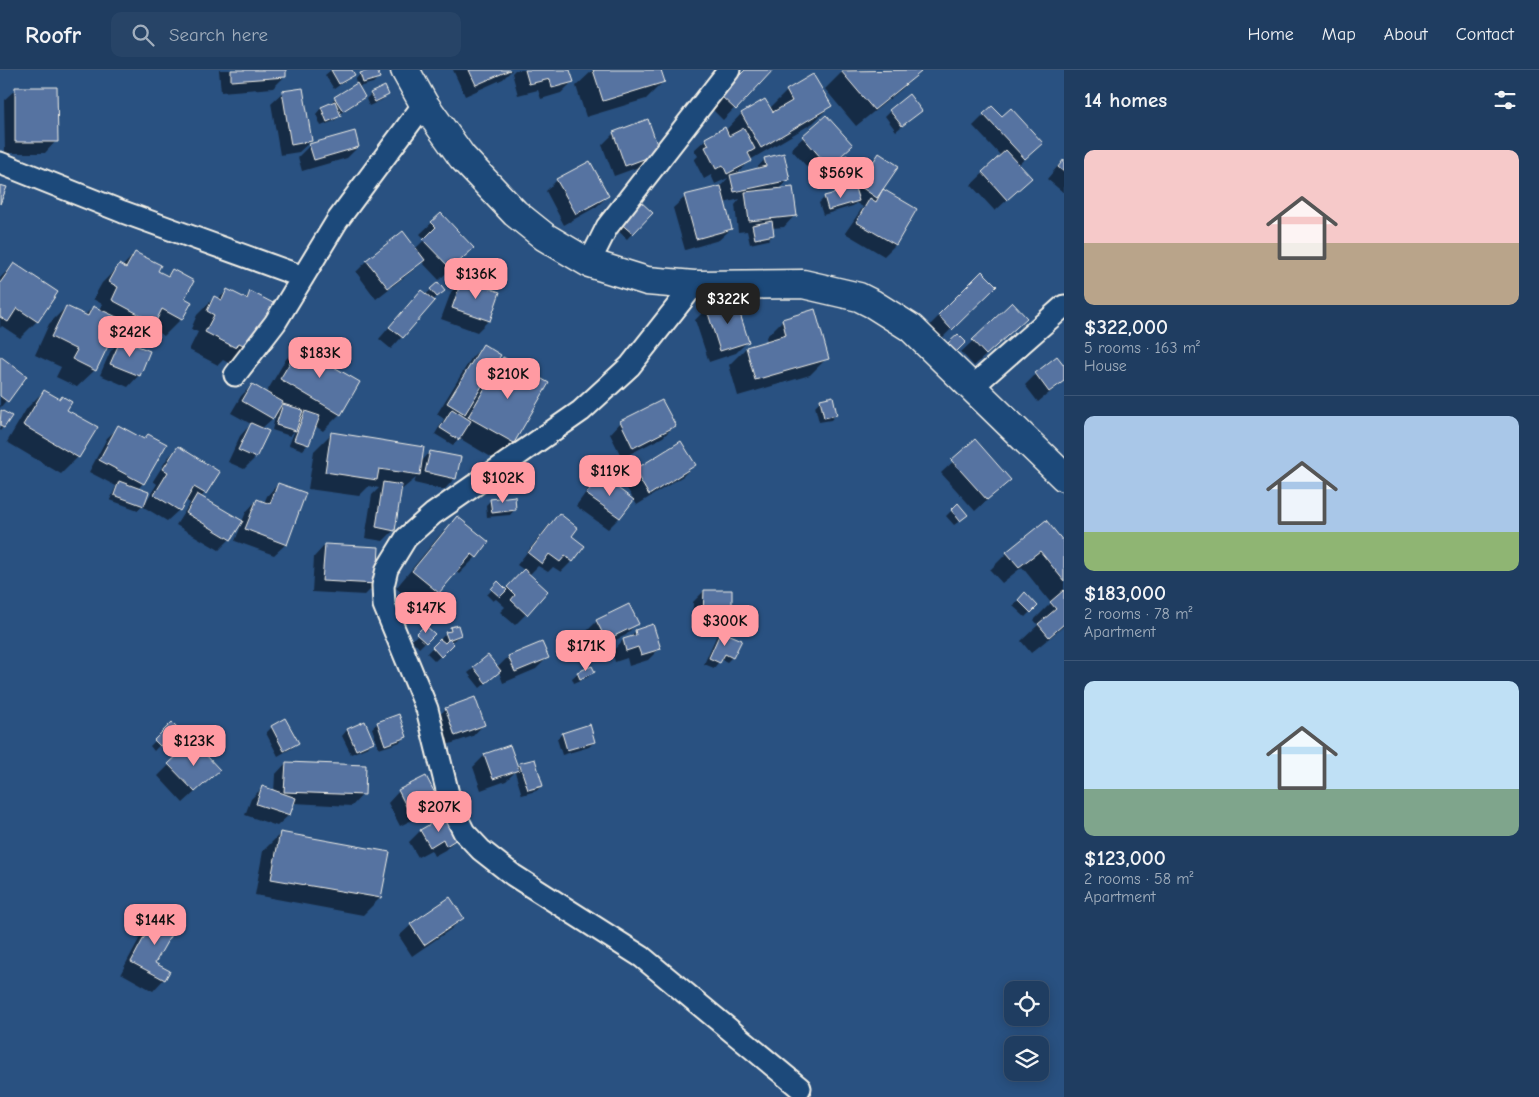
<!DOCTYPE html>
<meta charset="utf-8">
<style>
body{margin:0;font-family:"Comic Neue",sans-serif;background:#274467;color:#f1f3f6;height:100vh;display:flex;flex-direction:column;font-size:19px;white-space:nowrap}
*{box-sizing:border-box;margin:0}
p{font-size:16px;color:#a1aebd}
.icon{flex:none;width:28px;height:28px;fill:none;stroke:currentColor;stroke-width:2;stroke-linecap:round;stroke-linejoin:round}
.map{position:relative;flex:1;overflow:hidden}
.details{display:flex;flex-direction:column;background:#1f3d61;width:475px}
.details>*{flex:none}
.fabs{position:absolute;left:1004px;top:911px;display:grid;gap:10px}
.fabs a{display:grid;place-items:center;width:45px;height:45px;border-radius:10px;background:#1f3d61;box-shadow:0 2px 12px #0003,0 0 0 1px #3c5676;font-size:25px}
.price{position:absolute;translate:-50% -42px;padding:0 11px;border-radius:10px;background:#ff9aa2;color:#111;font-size:16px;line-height:32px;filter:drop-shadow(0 1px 2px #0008)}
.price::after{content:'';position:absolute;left:50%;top:30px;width:15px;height:11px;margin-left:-8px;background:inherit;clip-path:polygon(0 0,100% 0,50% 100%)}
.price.active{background:#222;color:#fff}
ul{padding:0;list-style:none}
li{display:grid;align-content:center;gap:10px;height:265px;padding:0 20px}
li+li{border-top:1px solid #3c5676}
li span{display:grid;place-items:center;height:155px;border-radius:10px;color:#555}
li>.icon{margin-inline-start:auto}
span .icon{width:90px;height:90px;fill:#fffc;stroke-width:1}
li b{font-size:21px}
h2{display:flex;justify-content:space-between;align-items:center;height:60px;padding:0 20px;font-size:21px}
header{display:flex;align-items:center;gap:30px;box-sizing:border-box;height:70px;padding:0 25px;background:#1f3d61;border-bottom:1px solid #3c5676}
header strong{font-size:24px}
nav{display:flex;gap:28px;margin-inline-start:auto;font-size:18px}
.search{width:350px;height:45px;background:#274467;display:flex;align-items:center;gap:12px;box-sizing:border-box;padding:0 18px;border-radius:10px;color:#a1aebd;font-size:19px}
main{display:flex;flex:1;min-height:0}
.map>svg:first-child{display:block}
.shadow{fill:#0007}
.building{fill:#5673a1;stroke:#f4f1e8}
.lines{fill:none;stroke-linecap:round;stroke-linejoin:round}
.street-casing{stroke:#f4f1e8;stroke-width:25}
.secondary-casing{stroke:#f4f1e8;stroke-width:31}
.street{stroke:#1f4a7a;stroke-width:21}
.secondary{stroke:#1f4a7a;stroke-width:28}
</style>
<header>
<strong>Roofr</strong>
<div class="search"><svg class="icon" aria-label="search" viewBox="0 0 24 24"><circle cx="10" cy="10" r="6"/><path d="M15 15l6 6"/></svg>Search here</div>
<nav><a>Home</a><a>Map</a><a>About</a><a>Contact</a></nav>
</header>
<main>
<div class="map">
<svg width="1064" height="1027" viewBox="0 0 1064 1027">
<rect width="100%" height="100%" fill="#295181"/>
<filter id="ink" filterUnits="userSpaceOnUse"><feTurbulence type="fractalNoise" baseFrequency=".02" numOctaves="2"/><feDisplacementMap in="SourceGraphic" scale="10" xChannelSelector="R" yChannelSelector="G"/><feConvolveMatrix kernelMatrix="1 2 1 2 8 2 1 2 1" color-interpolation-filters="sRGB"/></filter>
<g filter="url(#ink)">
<!-- shadow -->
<path class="shadow" d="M219 0H284L285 6 273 18 221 22Z
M331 0H351L354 5 334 19 325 5Z
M375 0 378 8 373 13 358 17 364 27 358 32 339 44 340 45 334 51 321 56 316 44 321 38 330 34 335 28 357 15 355 10 360 4Z
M453 0H512L503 9 465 26Z
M515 0H569L572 12 561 23 541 29 538 20 518 25 512 3Z
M593 0H660L663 12 646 29 586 47 576 16Z
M746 0H772L723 50 710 37Z
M844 0H918L919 2 902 19 856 56 825 19Z
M16 19 56 71 45 83H5L4 30Z
M787 21 830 36 813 53 750 90 737 104 754 101 765 89 788 109 778 120 795 145 784 157 772 158 773 165 768 170 750 174 747 161 738 162 735 135 740 129 724 133 731 159 719 170 685 180 673 138 685 127 719 118 728 108 715 114 711 105 704 109 694 90 698 86 694 80 706 69 725 61 741 44 765 31 769 39Z
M283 22 311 71 299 82 280 85 271 33Z
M371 24 387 25 382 30 369 36 366 29Z
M992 37 1030 84 1018 95 1019 119 995 141 971 115 1001 86 973 56Z
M890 41 915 46 896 61 885 46Z
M826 46 840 86 816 107 791 79Z
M614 63 658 83 647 94 614 106 602 75Z
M310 75 358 77 347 88 302 101 298 87Z
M879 84 881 120 916 140 895 175 884 186 845 163 863 137 856 133 853 136 823 145 819 133 825 127 852 120 868 95Z
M846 86 849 115 844 121 829 111 841 92Z
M1064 89V123L1047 109Z
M557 110 608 126 596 137 564 155 546 121Z
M651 143 627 169 615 158Z
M440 145 461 189 439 210 422 192 412 201 376 229 356 202 367 191 415 179 425 169 420 164Z
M135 183 157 201 166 206 172 200 183 228 181 249 164 266 148 257 137 269 115 257 95 300 77 317 56 307 61 297 35 285 49 254 66 237 84 246 93 237 99 240 102 234 93 229 102 213 119 196 122 197Z
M14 194 37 251 20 268 2 256 0 258V208Z
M982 203 995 216 940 270 927 258Z
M462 211 489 250 477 262 441 249 451 222Z
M431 220 438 226 432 231 433 232 391 279 379 269 410 233 425 225Z
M227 221 244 229 251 223 274 234 234 296 223 290 218 295 189 280 198 262 191 259 197 245 214 228 218 229Z
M734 230 748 271 736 283 709 292 695 250 706 239Z
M1012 234 1014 259 974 296 961 282Z
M783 250 827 288 810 305 738 326 729 295 746 278 767 272 766 267Z
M121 270 139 305 128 317 100 305 110 282Z
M303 272 325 293 340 344 323 361 315 356 308 374 303 380 289 375 295 360 290 366 272 360 277 339 272 349 261 359 267 362 255 388 244 399 228 392 240 366 251 354 231 343 241 326 252 315 266 323 286 289Z
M483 276 493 298 503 288 547 314 513 373 496 390 459 368 453 375 435 364 444 349 437 344 472 287Z
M0 287 26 306 0 338Z
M1064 297V311L1038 332 1025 315 1036 304Z
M44 321 65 340 78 387 61 404 7 372 27 338Z
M821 330 836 344 831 350 819 352 815 336Z
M0 342 10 347 0 361Z
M621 352 674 356 663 367 622 388 610 364Z
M119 357 143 413 138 419 144 433H145L157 414 153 411 167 389 178 377 218 402 201 428 242 452 246 442 257 430 264 433 267 426 278 414 286 474 274 485 235 471 242 453 230 469 219 480 176 455 190 433 185 430 179 440 167 451 142 436 138 440 110 430 116 416 89 402 107 368Z
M331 364 421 392 430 382 455 408 444 420 414 413 416 408 400 421 394 460 383 471 365 468 372 425 379 418 369 416 359 426 308 419 314 381Z
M975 371 1009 410 975 441 941 403Z
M680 372 694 395 683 406 637 435 623 412 634 401Z
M600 407 620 447 608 459 576 436 589 418Z
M491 430 515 439 510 445 487 447 486 435Z
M951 441 961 450 954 455 946 446Z
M559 445 570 466 572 491 561 502 553 497 548 502 538 496 529 505 526 544 515 555 500 542 505 537 496 529 493 531 487 525 498 513 505 520 524 500 517 495 548 456Z
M457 448 476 487 459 504 455 501 421 539 396 518 440 465Z
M1064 474V556L1031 583 1021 571 1038 555 1034 550 1051 533 1022 497 1002 513 990 500 1007 483Z
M325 475 376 514 365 525 312 522 314 487Z
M704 521 730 547 719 558H692L693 532Z
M1025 524 1036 536 1025 547 1013 536Z
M597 551 637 553 626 565 595 580 586 562Z
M425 557 433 564 419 578 412 570Z
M451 558 460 565 454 570 450 572 453 574 435 591 427 583Z
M635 562 660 578 648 590 629 596 627 588 615 592 612 582 623 570 628 569Z
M722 562 732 587 727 592 721 589 714 598 704 594 716 567Z
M541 573 548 587 536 599 503 613 499 602 480 618 468 603 488 587 497 598 508 587Z
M593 602 588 607 574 613 572 608 578 603Z
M446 639 484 654 473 666 444 676 434 650Z
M285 650 297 673 292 678 278 686 266 663 271 658Z
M364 653 373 671 368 677 351 684 342 666 347 660Z
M378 653 405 667 400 672 379 679 372 658Z
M172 654 176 658 154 681 150 676Z
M562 664 594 672 589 677 562 685 557 669Z
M485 685 517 698 520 694 542 716 536 721 522 725 515 702 506 711 481 720 473 697Z
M286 693 363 724 352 736 293 733 289 745 277 756 245 745 251 729 262 718 274 722 275 705Z
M169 695 207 711 183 733 158 706Z
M399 721 438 731 426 743 400 756 388 733Z
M443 748 456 769 445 780 434 786 431 780 418 787 409 772 420 761Z
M280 764 380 828 363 845 255 825 263 781Z
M450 829 463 848 451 859 412 886 399 866 411 855Z
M157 845 154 894 164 909 153 921 121 903 146 856Z"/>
<!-- building -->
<path class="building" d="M231 0H286V7L231 11Z
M331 0H352L355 5 339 14Z
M370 0H377L380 8 363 13 360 3Z
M469 0H510L476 15Z
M525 0H570L574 12 552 18 550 9 529 14Z
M593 0H661L665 12 603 31Z
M745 0H773L736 40 720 25Z
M919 0 921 2 874 40 841 1Z
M813 4 832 36 761 78 741 43 765 29 773 42 792 31 786 20Z
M357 13 365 27 343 41 334 27Z
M385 16 389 25 375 32 370 23Z
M15 17H57L58 72H15Z
M303 18 312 71 291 75 282 21Z
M909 24 922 41 902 56 889 40Z
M335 31 341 46 327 52 321 37Z
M992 36 1002 46 1011 38 1043 73 1025 89 983 44Z
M826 45 853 75 829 97 802 66Z
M648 49 660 83 625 96 613 62Z
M725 57 729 66 744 58 755 79 748 83 752 91 727 104 723 95 716 99 705 77 709 75 705 68Z
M355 61 359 77 314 90 309 74Z
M1006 80 1032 108 1007 130 982 102Z
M784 83 790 110 734 122 730 105 766 96 764 88Z
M879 83 899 96 877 128 858 115Z
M846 85 864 96 850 116 833 105Z
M1064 89V102L1058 97Z
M590 91 609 126 576 144 556 109Z
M0 115 7 117 0 134Z
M721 116 732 159 696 169 684 125Z
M793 117 797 146 749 151 745 122Z
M855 118 859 131 828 140 824 126Z
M883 119 917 139 896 175 856 152 870 128 876 132Z
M639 130 653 143 633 164 619 152Z
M441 143 474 178 451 199 423 170 436 157 431 152Z
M772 151 774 165 755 169 752 155Z
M403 161 425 190 388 218 366 190Z
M135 182 161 195 158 201 168 206 172 199 194 211 185 228 192 232 182 250 162 239 155 253 112 230 118 217 109 212 119 194 126 198Z
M14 193 58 222 38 252 17 238 8 252 0 247V213Z
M982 201 997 216 952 260 938 245Z
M462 209 500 222 490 251 452 238Z
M438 212 445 221 437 227 430 219Z
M227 219 247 229 250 221 275 234 252 279 239 273 236 278 205 262 214 245 207 241 214 226 222 230Z
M421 220 435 231 403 268 389 257Z
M735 228 749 272 720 281 706 237Z
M1012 232 1027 248 986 285 972 270Z
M66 236 88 246 93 236 121 249 96 301 72 289 77 280 51 267Z
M815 239 829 289 755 310 746 277 786 265 782 249Z
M958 264 966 272 956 282 947 274Z
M121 269 150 281 140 306 110 294Z
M303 271 330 287 327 293 360 312 341 345 280 309Z
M483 274 501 285 465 344 447 333Z
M0 286 27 306 8 332 0 326Z
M1057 286 1064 295V311L1049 322 1035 303Z
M503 287 549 313 514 373 468 347Z
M252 314 283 332 273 349 242 331Z
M44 320 60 329 62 326 72 332 67 340 98 357 79 388 23 355Z
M833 326 837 345 824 348 820 329Z
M662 330 676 356 633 378 620 351Z
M283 334 303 340 296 361 276 355Z
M452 339 471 351 459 370 440 358Z
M1 340 12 346 4 358 0 356Z
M305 341 320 346 309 375 294 370Z
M251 353 269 361 256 388 238 380Z
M118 355 144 369 148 364 167 374 144 414 99 390Z
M331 362 424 377 420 405 379 399 377 410 325 402Z
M975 369 1011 410 987 430 951 390Z
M681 371 696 395 649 425 634 400Z
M178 376 220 402 206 424 194 417 180 441 154 425 168 402 163 399Z
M430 381 461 387 456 409 425 402Z
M600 405 634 430 620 448 586 424Z
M119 411 149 422 144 436 114 425Z
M383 412 402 415 395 461 376 457Z
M278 413 306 423 287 475 245 459 257 429 270 434Z
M197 424 243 451 231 470 186 443Z
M515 426 516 440 492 443 490 429Z
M958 433 968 445 960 451 951 440Z
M559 443 578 458 572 466 585 476 573 492 565 486 560 492 549 484 542 494 528 483Z
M457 446 489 472 477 488 472 484 439 523 412 501Z
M1046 450 1064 472V511L1040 481 1019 497 1006 482Z
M325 474 379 477 377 514 322 511Z
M524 499 548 521 527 545 511 530 515 525 507 517Z
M498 511 507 520 500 527 491 519Z
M704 520H732V547H703Z
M1064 520V554L1049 567 1038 554 1056 539 1050 532Z
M1025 522 1038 536 1031 543 1018 530Z
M629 534 639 554 606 570 596 550Z
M653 554 661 579 641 585 638 577 626 581 623 569 636 565 635 560Z
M425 555 435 564 426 573 416 564Z
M458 555 461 565 448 570 445 562 451 561 450 557Z
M721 561 742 570 733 588 725 584 720 593 709 588Z
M440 569 445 573 449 569 454 574 441 587 432 577Z
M542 572 549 588 515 602 508 586Z
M488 585 501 601 486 613 473 597Z
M592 596 595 602 580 609 577 602Z
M475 627 485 655 455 666 445 638Z
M399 644 407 667 385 675 377 652Z
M285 648 299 673 284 681 271 656Z
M365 651 374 672 356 680 347 659Z
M172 652 178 658 160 676 154 670Z
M590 654 595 672 567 680 562 663Z
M193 671 220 700 195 722 168 694Z
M510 675 519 700 493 709 484 684Z
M535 689 543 716 528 720 519 693Z
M286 692 366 695 365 725 284 722Z
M426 706 439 731 411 746 398 720Z
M262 716 296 728 290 745 256 734Z
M444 746 457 769 446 776 443 769 430 777 420 760Z
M280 762 390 782 381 828 271 809Z
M450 827 464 848 424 875 410 854Z
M157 843 177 854 155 893 170 901 165 910 131 892Z"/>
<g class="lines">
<defs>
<path id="street" d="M0 93 123 142 303 207
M589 193 607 157 729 0
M694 215 630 296 581 341 433 444 406 468 387 499 383 516 384 535 427 639 451 736 464 762 481 780 513 805 642 887 800 1018
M235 305 275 253 337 151 424 34
M972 317 1064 236"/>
<path id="secondary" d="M405 0 424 34 462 87 515 143 545 167 589 193 647 211 694 215 803 214 859 227 873 234 911 258 1064 407"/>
</defs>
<!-- street casing -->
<use href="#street" class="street-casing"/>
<!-- secondary casing -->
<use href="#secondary" class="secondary-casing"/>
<!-- street -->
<use href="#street" class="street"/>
<!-- secondary -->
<use href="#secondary" class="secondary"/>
</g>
</g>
</svg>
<div class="fabs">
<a><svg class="icon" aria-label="locate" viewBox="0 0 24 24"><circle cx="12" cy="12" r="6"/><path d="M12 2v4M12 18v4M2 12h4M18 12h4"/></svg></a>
<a><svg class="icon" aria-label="layers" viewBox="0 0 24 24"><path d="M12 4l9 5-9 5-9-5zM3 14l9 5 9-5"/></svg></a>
</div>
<b class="price" style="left:841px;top:129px">$569K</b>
<b class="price" style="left:476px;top:230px">$136K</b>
<b class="price active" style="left:728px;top:255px">$322K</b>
<b class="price" style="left:130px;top:288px">$242K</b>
<b class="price" style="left:320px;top:309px">$183K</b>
<b class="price" style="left:508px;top:330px">$210K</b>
<b class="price" style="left:610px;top:427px">$119K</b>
<b class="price" style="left:503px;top:434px">$102K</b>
<b class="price" style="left:426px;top:564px">$147K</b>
<b class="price" style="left:725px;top:577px">$300K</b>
<b class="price" style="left:586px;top:602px">$171K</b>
<b class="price" style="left:194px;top:697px">$123K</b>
<b class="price" style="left:439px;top:763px">$207K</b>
<b class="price" style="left:155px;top:876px">$144K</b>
</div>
<section class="details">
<h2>14 homes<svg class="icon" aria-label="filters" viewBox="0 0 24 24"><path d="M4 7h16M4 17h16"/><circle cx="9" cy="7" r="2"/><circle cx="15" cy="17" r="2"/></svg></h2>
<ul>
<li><span style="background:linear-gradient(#f6c9c9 60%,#b9a48a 0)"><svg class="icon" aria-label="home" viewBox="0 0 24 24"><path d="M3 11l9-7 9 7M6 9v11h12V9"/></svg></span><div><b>$322,000</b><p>5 rooms · 163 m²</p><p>House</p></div></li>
<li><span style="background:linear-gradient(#a9c7e8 75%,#8fb573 0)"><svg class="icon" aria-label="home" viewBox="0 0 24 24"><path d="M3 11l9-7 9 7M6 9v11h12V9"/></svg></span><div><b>$183,000</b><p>2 rooms · 78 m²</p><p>Apartment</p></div></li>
<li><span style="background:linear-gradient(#bfe0f5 70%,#7fa58c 0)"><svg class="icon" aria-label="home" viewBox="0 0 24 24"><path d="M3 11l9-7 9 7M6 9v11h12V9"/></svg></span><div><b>$123,000</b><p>2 rooms · 58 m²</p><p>Apartment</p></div></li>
</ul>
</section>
</main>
